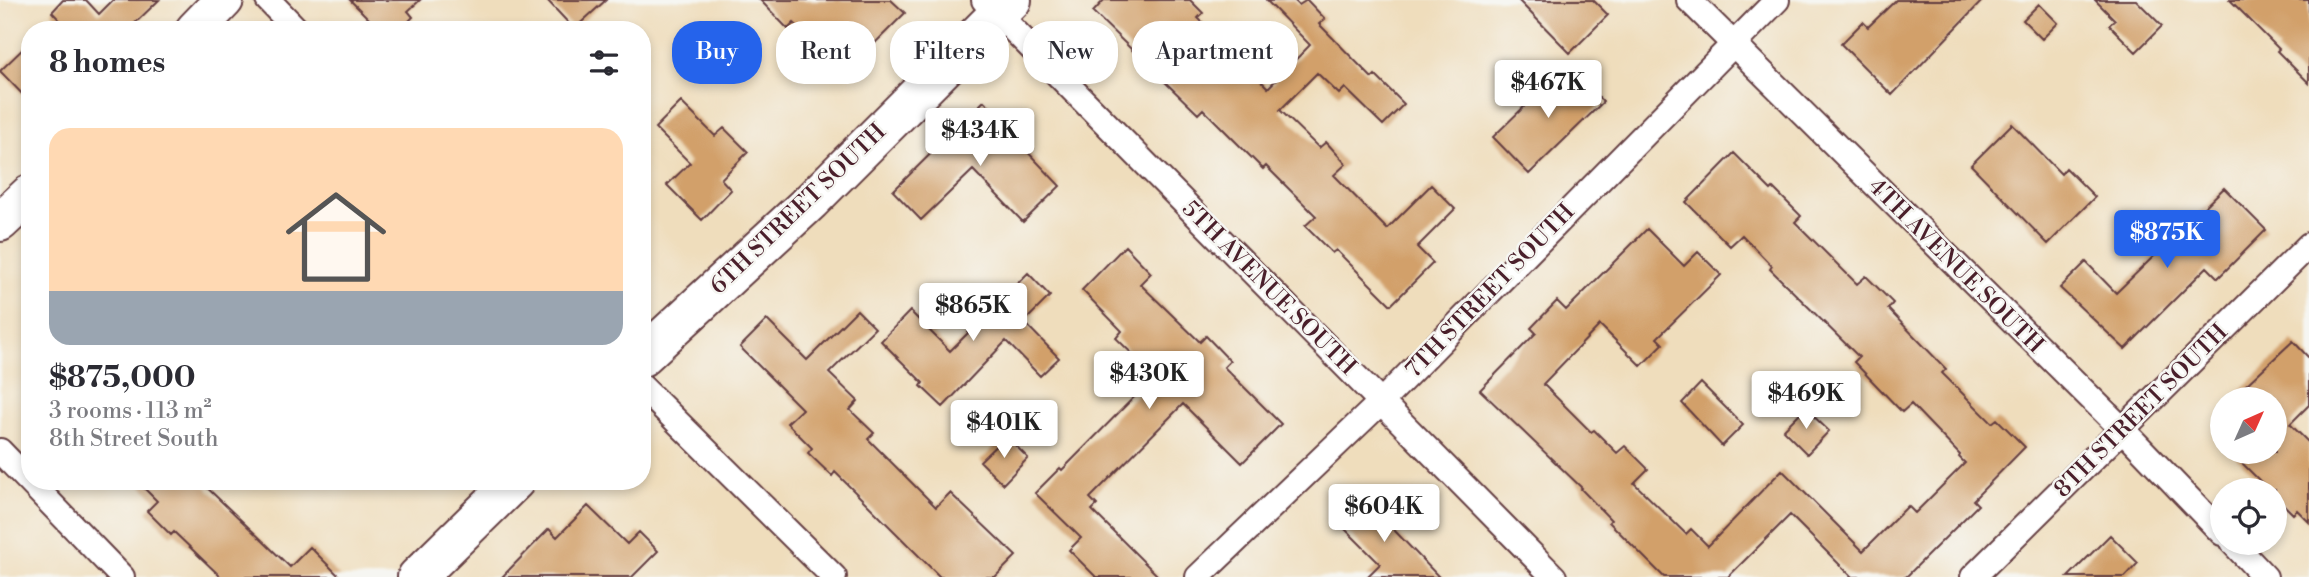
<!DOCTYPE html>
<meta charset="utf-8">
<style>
body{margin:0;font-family:"Libre Bodoni",serif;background:#f2f2f3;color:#2b2b33;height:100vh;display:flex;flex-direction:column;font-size:26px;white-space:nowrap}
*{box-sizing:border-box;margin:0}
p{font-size:23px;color:#7c7c81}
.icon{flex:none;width:38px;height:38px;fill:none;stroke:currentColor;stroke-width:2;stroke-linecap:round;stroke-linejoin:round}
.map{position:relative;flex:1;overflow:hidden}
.details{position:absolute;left:21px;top:21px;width:630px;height:469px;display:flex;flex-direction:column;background:#fff;border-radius:28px;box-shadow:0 4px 10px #0003}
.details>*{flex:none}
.hud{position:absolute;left:672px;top:21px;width:665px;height:63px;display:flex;gap:14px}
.needle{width:46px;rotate:45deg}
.tools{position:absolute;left:2210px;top:387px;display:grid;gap:14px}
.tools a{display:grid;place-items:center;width:77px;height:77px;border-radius:50%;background:#fff;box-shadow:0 4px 10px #0003;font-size:35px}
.price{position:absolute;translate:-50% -60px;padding:0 16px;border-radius:7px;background:#fff;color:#222;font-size:23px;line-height:46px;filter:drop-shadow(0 2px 4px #0008)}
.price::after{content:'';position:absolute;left:50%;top:42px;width:21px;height:16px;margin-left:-10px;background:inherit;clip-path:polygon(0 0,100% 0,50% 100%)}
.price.selected{background:#2563eb;color:#fff}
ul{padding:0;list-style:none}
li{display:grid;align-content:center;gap:14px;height:371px;padding:0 28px}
li span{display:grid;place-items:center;height:217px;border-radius:21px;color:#555}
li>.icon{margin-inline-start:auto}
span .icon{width:126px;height:126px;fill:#fffc;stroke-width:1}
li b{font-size:30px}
h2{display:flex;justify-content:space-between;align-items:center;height:84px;padding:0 28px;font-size:30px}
.chip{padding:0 24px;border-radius:28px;background:#fff;box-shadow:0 4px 10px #0003;font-size:24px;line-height:63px}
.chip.selected{background:#2563eb;color:#fff}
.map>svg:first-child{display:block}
.building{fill:#d2a06b}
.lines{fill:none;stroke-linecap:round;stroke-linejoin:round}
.minor-casing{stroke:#633c41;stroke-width:28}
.primary-casing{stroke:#633c41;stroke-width:42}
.minor{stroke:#fff;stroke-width:24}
.primary{stroke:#fff;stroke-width:38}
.labels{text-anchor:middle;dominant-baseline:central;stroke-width:5;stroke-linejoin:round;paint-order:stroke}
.street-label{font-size:23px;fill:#4a1f2b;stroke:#f6f6f2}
</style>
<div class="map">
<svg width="2309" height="577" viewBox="0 0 2309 577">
<rect width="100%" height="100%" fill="#f6f6f2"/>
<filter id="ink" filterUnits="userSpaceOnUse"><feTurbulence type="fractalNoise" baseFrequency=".0143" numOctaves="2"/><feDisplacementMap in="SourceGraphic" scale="14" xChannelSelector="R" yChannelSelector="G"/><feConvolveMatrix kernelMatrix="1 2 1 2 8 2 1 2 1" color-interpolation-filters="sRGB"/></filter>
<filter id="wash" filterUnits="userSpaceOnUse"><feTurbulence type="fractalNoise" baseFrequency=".00686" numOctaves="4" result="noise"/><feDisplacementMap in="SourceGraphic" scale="28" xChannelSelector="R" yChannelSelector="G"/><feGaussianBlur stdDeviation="1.57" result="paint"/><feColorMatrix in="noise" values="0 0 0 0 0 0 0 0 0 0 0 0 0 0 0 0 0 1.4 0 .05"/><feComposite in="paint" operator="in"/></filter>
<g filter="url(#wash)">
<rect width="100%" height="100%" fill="#efddbc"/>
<g id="blocks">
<!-- building -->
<path class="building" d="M63 0H86L99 14 113 0H159L128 30H69L52 12Z
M350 0H420L408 11 413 17 400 30H380Z
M547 0H606L574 29Z
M760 0H891L905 13 845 73 794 23 788 29Z
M1104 0H1190L1203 13 1198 18 1268 88 1310 45 1267 1 1294 0 1299 5 1307 0 1325 19 1319 24 1372 78 1375 75 1404 104 1383 125 1345 88 1339 94 1317 73 1280 110 1319 148 1326 142 1346 164 1334 175 1387 229 1431 185 1455 209 1417 247 1433 263 1391 305 1336 250 1332 253 1305 226 1316 216 1266 166 1263 169 1203 109 1198 114 1093 12Z
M1518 0H1593L1608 15 1570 53Z
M1896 0H1983L1892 95 1841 44 1863 22 1868 27Z
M2095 0H2136L2162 26 2136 52 2109 25 2115 20Z
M2230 0H2309V83L2277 51 2279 49Z
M2039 4 2058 23 2042 39 2023 20Z
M30 42V102L0 71Z
M1567 65 1603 102 1529 174 1493 137Z
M984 101 1023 141 1020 144 1060 186 1023 222 973 170 921 220 893 191Z
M681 102 715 136 724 128 748 152 721 179 731 190 702 220 667 185 690 163 655 128Z
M2012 124 2061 174 2066 168 2095 197 2048 244 1971 165Z
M1734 153 1771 190 1773 188 1801 216 1795 222 1857 284 1866 276 1893 303 1888 309 1946 369 1942 373 1992 423 1997 419 2025 447 1973 500 1978 505 1906 577H1852L1790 515 1728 577H1664L1609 522 1611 520 1581 489 1582 488 1480 390 1536 333 1531 328 1557 301 1566 310 1647 229 1684 266 1698 252 1721 275 1657 338 1663 344 1641 366 1600 325 1543 384 1591 432 1594 430 1617 453 1625 446 1648 469 1634 483 1686 534 1691 529 1708 546 1782 470 1863 551 1908 506 1915 513 1965 463 1959 457 1960 455 1911 404 1902 412 1854 362 1859 357 1770 269 1772 266 1742 235 1730 246 1686 202Z
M2224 188 2266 230 2218 278 2207 267 2125 349 2060 288 2086 262 2116 293Z
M1125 246 1151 273 1140 284 1200 342 1206 336 1230 361 1224 367 1281 424 1242 463 1183 404 1090 498 1097 505 1092 510 1159 577H1096L1069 550 1081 538 1035 493 1060 468 1062 470 1155 376 1116 338 1122 331 1082 290Z
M1028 273 1050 296 1024 322 1059 358 1040 376 1006 341 943 407 921 386 923 383 881 341 910 311 950 351Z
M857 310 875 328 829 373 858 401 850 410 874 433 868 439 936 507 950 493 1016 556 995 577H940L835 472 832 476 808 453 812 448 787 423 802 409 740 347 767 320 807 360Z
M2293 341 2309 358V405L2290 424 2309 443V522L2297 510 2293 514 2275 496V490H2269L2231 452H2275V399H2231Z
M1701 383 1743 425 1722 446 1682 403Z
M1805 408 1829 431 1807 454 1783 430Z
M1006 436 1028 458 1003 484 980 461Z
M137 481H200L290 567 310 547 340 577H221L174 532 171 535 147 511 157 501Z
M1362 498 1394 530 1439 577H1367L1380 564 1338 522Z
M588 506 627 544 639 532 658 551 632 577H502L549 529 557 537Z
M2110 535 2138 563 2125 577H2068Z"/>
</g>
</g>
<g filter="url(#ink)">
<use href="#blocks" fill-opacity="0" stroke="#633c41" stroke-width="2"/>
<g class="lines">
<defs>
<path id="minor" d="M268 0 297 30
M984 0 1554 577
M1689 0 2122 429 2222 533
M642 387 834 577
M0 451 122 577
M2232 542 2265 577
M1198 577 1381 402 1777 0
M1973 577 2309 245"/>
<path id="primary" d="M195 30 224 0
M0 222 30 194
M642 357 811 201 1012 0
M417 577 515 481"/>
</defs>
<!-- minor casing -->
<use href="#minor" class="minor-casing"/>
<!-- primary casing -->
<use href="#primary" class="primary-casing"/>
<!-- minor -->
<use href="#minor" class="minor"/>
<!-- primary -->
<use href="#primary" class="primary"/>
</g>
</g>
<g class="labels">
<!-- street labels -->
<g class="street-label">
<text transform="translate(798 209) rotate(-44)">6TH STREET SOUTH</text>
<text transform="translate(1956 266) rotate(45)">4TH AVENUE SOUTH</text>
<text transform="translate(1269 288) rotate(45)">5TH AVENUE SOUTH</text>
<text transform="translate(1490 291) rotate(-46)">7TH STREET SOUTH</text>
<text transform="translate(2141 411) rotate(-45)">8TH STREET SOUTH</text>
</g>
</g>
</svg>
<div class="tools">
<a><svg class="needle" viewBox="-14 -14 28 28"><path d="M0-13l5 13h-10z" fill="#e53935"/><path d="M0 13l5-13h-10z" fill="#7c7c81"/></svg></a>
<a><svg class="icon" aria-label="locate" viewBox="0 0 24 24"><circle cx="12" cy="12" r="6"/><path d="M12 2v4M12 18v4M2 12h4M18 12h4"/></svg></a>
</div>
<b class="price" style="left:1548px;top:120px">$467K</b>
<b class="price" style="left:980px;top:168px">$434K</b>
<b class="price selected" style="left:2167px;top:270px">$875K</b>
<b class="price" style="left:973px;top:343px">$865K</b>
<b class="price" style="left:1149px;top:411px">$430K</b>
<b class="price" style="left:1806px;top:431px">$469K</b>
<b class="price" style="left:1004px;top:460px">$401K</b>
<b class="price" style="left:1384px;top:544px">$604K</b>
<div class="hud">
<a class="chip selected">Buy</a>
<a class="chip">Rent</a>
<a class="chip">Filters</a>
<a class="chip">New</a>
<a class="chip">Apartment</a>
</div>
<section class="details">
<h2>8 homes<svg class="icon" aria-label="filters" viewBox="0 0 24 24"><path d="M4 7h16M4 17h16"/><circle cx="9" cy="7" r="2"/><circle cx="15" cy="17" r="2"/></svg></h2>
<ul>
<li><span style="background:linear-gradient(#ffd9b3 75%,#9aa5b1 0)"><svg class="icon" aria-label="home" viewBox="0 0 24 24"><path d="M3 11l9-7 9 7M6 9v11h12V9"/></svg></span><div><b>$875,000</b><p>3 rooms · 113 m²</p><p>8th Street South</p></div></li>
</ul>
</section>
</div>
